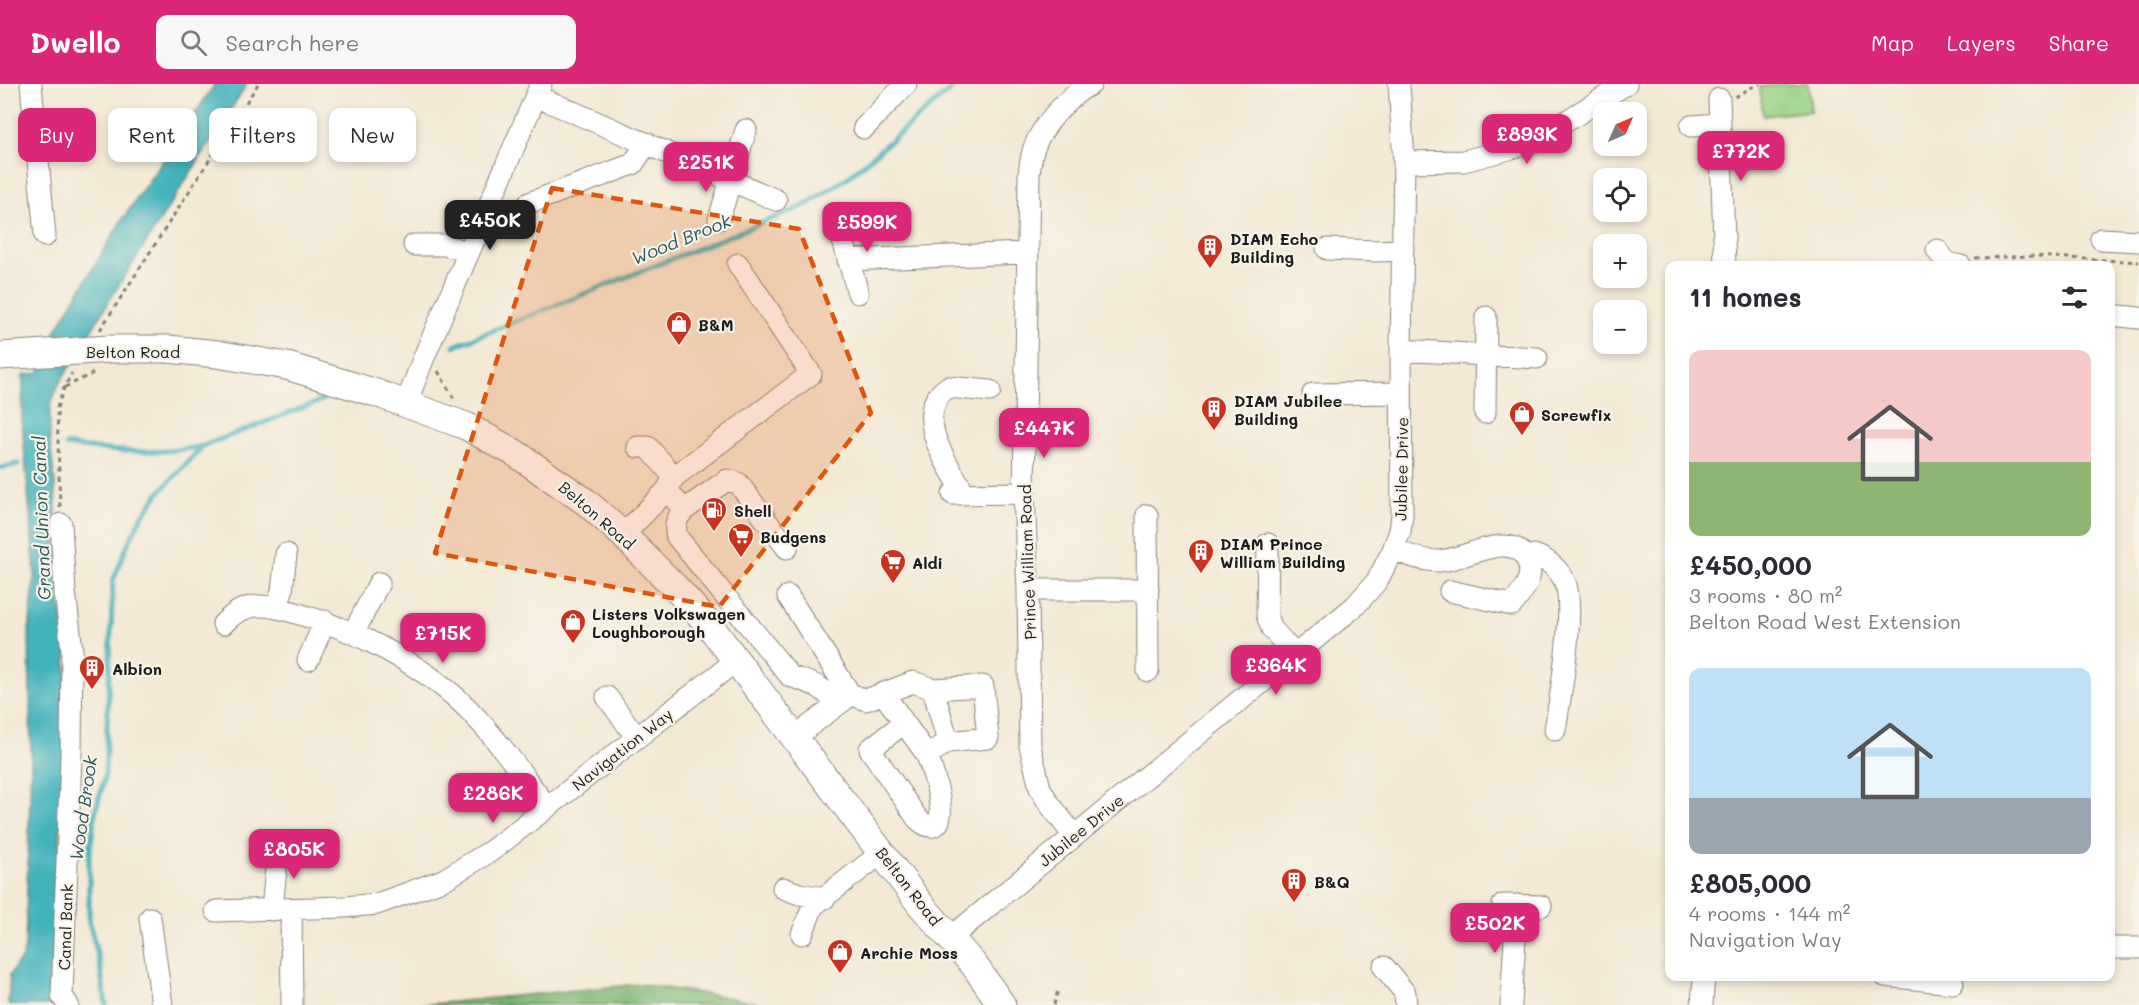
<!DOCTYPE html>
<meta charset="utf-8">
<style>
body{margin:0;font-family:Mali,sans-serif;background:#f7f7f7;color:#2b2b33;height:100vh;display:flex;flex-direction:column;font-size:22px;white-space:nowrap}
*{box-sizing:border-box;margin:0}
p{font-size:20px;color:#7c7c81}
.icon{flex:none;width:33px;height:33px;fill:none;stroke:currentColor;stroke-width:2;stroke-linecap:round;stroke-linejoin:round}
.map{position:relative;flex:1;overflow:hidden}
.details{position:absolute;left:1665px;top:177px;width:450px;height:720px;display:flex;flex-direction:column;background:#fff;border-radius:12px;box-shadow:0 3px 9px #0003}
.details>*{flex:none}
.top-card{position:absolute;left:18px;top:24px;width:570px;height:54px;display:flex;gap:12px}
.needle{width:39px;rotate:45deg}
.tools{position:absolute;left:1593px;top:18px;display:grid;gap:12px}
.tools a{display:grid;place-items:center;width:54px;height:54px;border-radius:12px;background:#fff;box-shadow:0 3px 9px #0003;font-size:30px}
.price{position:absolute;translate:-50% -51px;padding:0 14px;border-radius:12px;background:#db2777;color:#fff;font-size:20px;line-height:39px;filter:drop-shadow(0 2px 3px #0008)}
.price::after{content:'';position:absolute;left:50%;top:36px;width:18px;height:14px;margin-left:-9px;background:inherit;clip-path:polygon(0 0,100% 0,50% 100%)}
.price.selected{background:#222;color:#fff}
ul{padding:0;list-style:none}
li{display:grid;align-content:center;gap:12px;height:318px;padding:0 24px}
li span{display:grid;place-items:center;height:186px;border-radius:12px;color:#555}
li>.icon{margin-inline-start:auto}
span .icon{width:108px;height:108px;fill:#fffc;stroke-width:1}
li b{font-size:26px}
h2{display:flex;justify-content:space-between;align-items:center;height:72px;padding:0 24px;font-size:26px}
.chip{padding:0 21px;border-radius:12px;background:#fff;box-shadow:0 3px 9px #0003;font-size:21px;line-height:54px}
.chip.selected{background:#db2777;color:#fff}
header{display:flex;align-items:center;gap:36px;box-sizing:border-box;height:84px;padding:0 30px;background:#db2777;color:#fff}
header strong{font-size:28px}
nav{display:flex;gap:33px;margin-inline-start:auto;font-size:21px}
.search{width:420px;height:54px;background:#f7f7f7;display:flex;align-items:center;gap:15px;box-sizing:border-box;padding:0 21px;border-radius:12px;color:#7c7c81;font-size:22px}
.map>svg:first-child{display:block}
.green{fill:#9ad284;stroke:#5b7750;stroke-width:1.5}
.forest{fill:#7bb472;stroke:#4c6847;stroke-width:1.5}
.water{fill:#42b2bb;stroke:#2f676c;stroke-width:1.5}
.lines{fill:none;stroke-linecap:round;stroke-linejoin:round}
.stream{stroke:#42b2bb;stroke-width:5}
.minor-casing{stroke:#888278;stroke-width:23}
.major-casing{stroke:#888278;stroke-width:29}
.path{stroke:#888278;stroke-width:3;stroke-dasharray:4.5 4.5;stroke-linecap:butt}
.minor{stroke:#fff;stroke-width:21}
.major{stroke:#fff;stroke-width:27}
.major-bridge-casing{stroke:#888278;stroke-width:29;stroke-linecap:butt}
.major-bridge{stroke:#fff;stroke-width:27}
.marked{fill:#de560d;fill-opacity:0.2;stroke:#de560d;stroke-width:4.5;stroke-dasharray:12 8;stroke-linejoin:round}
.labels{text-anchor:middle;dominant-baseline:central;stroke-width:4.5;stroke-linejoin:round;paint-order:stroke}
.poi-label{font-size:16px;font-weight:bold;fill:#1c1c1c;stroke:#f7f3e8;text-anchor:start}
.street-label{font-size:16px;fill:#1c1c1c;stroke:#f7f3e8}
.water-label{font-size:18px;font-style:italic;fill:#2b585c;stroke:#f7f3e8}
</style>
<header>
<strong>Dwello</strong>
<div class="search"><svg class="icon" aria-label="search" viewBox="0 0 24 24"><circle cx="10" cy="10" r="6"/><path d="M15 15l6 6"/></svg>Search here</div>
<nav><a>Map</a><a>Layers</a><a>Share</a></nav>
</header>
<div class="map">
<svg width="2139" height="921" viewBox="0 0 2139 921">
<rect width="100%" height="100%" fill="#f7f3e8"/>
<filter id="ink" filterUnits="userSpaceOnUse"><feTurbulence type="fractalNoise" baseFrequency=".0167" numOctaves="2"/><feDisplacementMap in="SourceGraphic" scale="12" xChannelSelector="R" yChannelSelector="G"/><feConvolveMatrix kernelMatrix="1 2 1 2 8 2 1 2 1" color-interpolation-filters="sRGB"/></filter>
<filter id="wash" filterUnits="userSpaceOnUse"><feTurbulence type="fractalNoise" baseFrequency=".008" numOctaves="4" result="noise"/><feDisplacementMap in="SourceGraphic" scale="24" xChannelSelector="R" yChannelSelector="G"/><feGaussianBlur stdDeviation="1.35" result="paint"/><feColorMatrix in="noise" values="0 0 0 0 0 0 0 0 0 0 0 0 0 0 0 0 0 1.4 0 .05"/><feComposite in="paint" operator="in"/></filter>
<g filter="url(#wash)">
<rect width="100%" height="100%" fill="#f3e9d4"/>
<!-- green -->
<path class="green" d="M1782 0H1808L1811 27 1763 32 1760 3Z"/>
<!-- forest -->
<path class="forest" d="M639 900 732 914 764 921H421Z"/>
<!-- water -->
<path class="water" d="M215 0H247L114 209 59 300 50 322V358L55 398 59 509 67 568 56 875 51 921H8L10 890 22 874 25 863 31 681 29 547 35 489 22 338 23 291 39 289 57 244 120 139Z"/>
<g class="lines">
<!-- stream -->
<path class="stream" d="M454 262 804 122 847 94 957 0
M66 361C112 368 157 371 203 362
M0 384 18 380
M106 921 100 882 89 837V774L95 729 105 692 113 497 127 462 141 434 158 410 203 362 323 316"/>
</g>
</g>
<g filter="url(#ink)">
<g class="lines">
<defs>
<path id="minor" d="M31 0 45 152
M536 12 776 116
M1719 15 1725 182
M1691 42 1720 40
M864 44 906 0
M1404 78 1464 77 1520 62 1552 46 1626 0
M529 119 633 80 647 59
M719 135 746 46
M838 139 858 209
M2101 155 2139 157
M414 161H444L469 168
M1327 165 1375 167 1403 166
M1937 166 1947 179 1961 182
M848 176 1027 169
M2110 231 2139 234
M1401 266 1537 274
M1313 310 1401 309
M406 320 424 273 541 0
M1485 329 1486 233
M674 393 811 290 738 180
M667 406 684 426C676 435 674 441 677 453L790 592C814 601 820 599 837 621
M953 410 1024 409
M965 410C948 381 910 329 948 303L990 307
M684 426 727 396 738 399 787 464
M1147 431 1148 587
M61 440 65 508 72 566 71 671 62 912 68 921
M623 451 667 406 674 393 648 363H638
M1268 460 1267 531 1272 545 1295 571
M1393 466C1407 471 1423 477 1438 477 1464 477 1511 444 1527 476 1536 492 1522 509 1512 521L1450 507
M1526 474 1534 471C1547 475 1559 485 1565 498 1576 524 1560 615 1555 646
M1028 506H1148
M788 512 850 610 866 616 913 598 933 605 948 658 927 671C931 683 951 738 933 742 926 743 921 738 917 734L870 665 904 639
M277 523 282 507 286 470
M223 540C231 532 238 526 250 523 266 520 283 525 299 530 357 546 427 583 469 626 498 656 522 690 547 723
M354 548 379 499
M308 576 325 537
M933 605 983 602 988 654 948 658
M883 609 927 671
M607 613 637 654
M796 652 848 613
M1074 752 1048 718 1040 704 1030 662 1028 506 1024 409 1029 90C1030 82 1031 74 1033 67 1040 43 1070 10 1091 0
M783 804 799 810 825 814
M1503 821 1541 822
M291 825 292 921
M272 826 278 763
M216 827 345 823 377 820 443 796 491 767 737 576
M150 834 162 921
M802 850 813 822 883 768
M950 854 1355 522 1377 497 1393 466 1400 447 1402 431 1401 266 1404 78 1399 0
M2114 864H2139
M1384 883 1405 909 1406 921
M1885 892 1953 899
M1511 921 1517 821
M1702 921 1704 892"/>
<path id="major" d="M168 265 217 270 287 282 376 309 466 342 515 369 586 418 623 451 676 504 710 542 921 821 974 881 1002 921"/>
</defs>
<!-- minor casing -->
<use href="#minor" class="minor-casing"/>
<!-- major casing -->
<use href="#major" class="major-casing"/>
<!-- path -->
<path class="path" d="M1735 13 1754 2 1760 0
M1975 174 2034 172 2139 178
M100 246 258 0
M438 287 454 315
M65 303 94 289
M60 423 57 324 64 304 72 289
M1054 921 1058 906"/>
<!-- minor -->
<use href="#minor" class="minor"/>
<!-- major -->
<use href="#major" class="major"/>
<defs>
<path id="major-bridge" d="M0 272 110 265H168"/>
</defs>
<!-- major-bridge casing -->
<use href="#major-bridge" class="major-bridge-casing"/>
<!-- major-bridge -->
<use href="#major-bridge" class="major-bridge"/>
</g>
</g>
<!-- marked area -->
<path class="marked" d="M552 104 799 145 871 329 719 523 435 469Z"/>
<!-- icons -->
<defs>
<symbol id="building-pin" viewBox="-11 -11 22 30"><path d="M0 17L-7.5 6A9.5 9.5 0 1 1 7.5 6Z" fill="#c8321e" stroke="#f7f3e8"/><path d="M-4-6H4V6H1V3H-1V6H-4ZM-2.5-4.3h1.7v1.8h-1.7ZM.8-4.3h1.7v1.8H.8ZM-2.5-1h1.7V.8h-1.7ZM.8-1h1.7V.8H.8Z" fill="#fff"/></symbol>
<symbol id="shop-pin" viewBox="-11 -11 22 30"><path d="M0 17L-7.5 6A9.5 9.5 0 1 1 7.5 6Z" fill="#c8321e" stroke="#f7f3e8"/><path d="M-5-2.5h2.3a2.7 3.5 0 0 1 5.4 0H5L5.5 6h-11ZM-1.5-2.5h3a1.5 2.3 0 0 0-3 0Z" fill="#fff"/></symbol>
<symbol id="fuel-pin" viewBox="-11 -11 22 30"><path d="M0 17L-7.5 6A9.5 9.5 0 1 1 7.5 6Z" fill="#c8321e" stroke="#f7f3e8"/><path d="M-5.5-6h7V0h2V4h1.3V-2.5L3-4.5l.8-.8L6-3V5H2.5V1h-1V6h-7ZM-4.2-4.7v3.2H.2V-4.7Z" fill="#fff"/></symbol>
<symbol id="supermarket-pin" viewBox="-11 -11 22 30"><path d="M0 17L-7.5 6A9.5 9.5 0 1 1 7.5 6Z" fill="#c8321e" stroke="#f7f3e8"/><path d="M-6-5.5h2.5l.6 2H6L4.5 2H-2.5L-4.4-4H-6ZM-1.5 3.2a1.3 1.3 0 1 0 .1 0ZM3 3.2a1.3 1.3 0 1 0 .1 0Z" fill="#fff"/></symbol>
</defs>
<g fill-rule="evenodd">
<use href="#building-pin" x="1195" y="148" width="30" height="40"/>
<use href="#shop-pin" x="664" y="225" width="30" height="40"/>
<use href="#building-pin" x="1199" y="310" width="30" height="40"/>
<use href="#shop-pin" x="1507" y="315" width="30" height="40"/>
<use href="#fuel-pin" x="699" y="411" width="30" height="40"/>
<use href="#supermarket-pin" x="726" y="437" width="30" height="40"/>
<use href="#building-pin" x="1186" y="453" width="30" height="40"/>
<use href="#supermarket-pin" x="878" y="463" width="30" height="40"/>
<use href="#shop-pin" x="558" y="523" width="30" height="40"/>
<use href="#building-pin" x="77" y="569" width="30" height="40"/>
<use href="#building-pin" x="1279" y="782" width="30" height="40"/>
<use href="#shop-pin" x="825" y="853" width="30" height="40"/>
</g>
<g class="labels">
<!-- poi labels -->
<g class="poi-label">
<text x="1230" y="154">DIAM Echo<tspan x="1230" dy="18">Building</tspan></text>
<text x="698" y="240">B&amp;M</text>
<text x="1234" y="316">DIAM Jubilee<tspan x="1234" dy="18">Building</tspan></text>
<text x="1541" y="330">Screwfix</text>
<text x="734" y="426">Shell</text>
<text x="760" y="452">Budgens</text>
<text x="1220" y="459">DIAM Prince<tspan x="1220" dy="18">William Building</tspan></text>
<text x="912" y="478">Aldi</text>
<text x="592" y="529">Listers Volkswagen<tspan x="592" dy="18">Loughborough</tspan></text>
<text x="112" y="584">Albion</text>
<text x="1314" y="797">B&amp;Q</text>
<text x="860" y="868">Archie Moss</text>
</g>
<!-- street labels -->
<g class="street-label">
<text x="133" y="267">Belton Road</text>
<text transform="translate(1401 385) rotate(-89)">Jubilee Drive</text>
<text transform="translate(597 431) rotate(41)">Belton Road</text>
<text transform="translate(1027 478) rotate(-92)">Prince William Road</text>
<text transform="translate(622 665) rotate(-38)">Navigation Way</text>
<text transform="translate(1081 746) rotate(-39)">Jubilee Drive</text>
<text transform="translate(909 802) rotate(52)">Belton Road</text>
<text transform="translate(65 843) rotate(-88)">Canal Bank</text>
</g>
<!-- water labels -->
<g class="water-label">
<text transform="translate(681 155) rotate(-22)">Wood Brook</text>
<text transform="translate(41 434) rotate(-92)">Grand Union Canal</text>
<text transform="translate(83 724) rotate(-82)">Wood Brook</text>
</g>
</g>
</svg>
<div class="tools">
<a><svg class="needle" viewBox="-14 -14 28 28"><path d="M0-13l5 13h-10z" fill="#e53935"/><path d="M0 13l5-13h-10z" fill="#7c7c81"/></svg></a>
<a><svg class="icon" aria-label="locate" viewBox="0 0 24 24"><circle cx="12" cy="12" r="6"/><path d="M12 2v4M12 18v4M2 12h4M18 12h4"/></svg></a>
<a>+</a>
<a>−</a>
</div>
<b class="price" style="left:1527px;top:81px">£893K</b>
<b class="price" style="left:1741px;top:98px">£772K</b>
<b class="price" style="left:706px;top:109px">£251K</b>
<b class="price selected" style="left:490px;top:167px">£450K</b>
<b class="price" style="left:867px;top:169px">£599K</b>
<b class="price" style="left:1044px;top:375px">£447K</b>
<b class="price" style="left:443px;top:580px">£715K</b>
<b class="price" style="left:1276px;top:612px">£364K</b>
<b class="price" style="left:493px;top:740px">£286K</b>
<b class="price" style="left:294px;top:796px">£805K</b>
<b class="price" style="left:1495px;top:870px">£502K</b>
<div class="top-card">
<a class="chip selected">Buy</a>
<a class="chip">Rent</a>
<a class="chip">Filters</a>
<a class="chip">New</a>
</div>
<section class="details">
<h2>11 homes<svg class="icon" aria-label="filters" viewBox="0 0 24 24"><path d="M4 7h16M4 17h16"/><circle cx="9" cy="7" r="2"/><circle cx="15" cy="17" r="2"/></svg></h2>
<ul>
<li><span style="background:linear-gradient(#f6c9c9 60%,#8fb573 0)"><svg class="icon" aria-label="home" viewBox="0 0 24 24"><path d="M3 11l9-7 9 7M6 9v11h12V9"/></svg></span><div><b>£450,000</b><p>3 rooms · 80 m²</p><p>Belton Road West Extension</p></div></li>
<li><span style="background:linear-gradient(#bfe0f5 70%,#9aa5b1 0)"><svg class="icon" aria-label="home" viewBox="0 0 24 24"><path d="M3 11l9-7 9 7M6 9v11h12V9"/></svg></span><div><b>£805,000</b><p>4 rooms · 144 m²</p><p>Navigation Way</p></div></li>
</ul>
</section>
</div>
